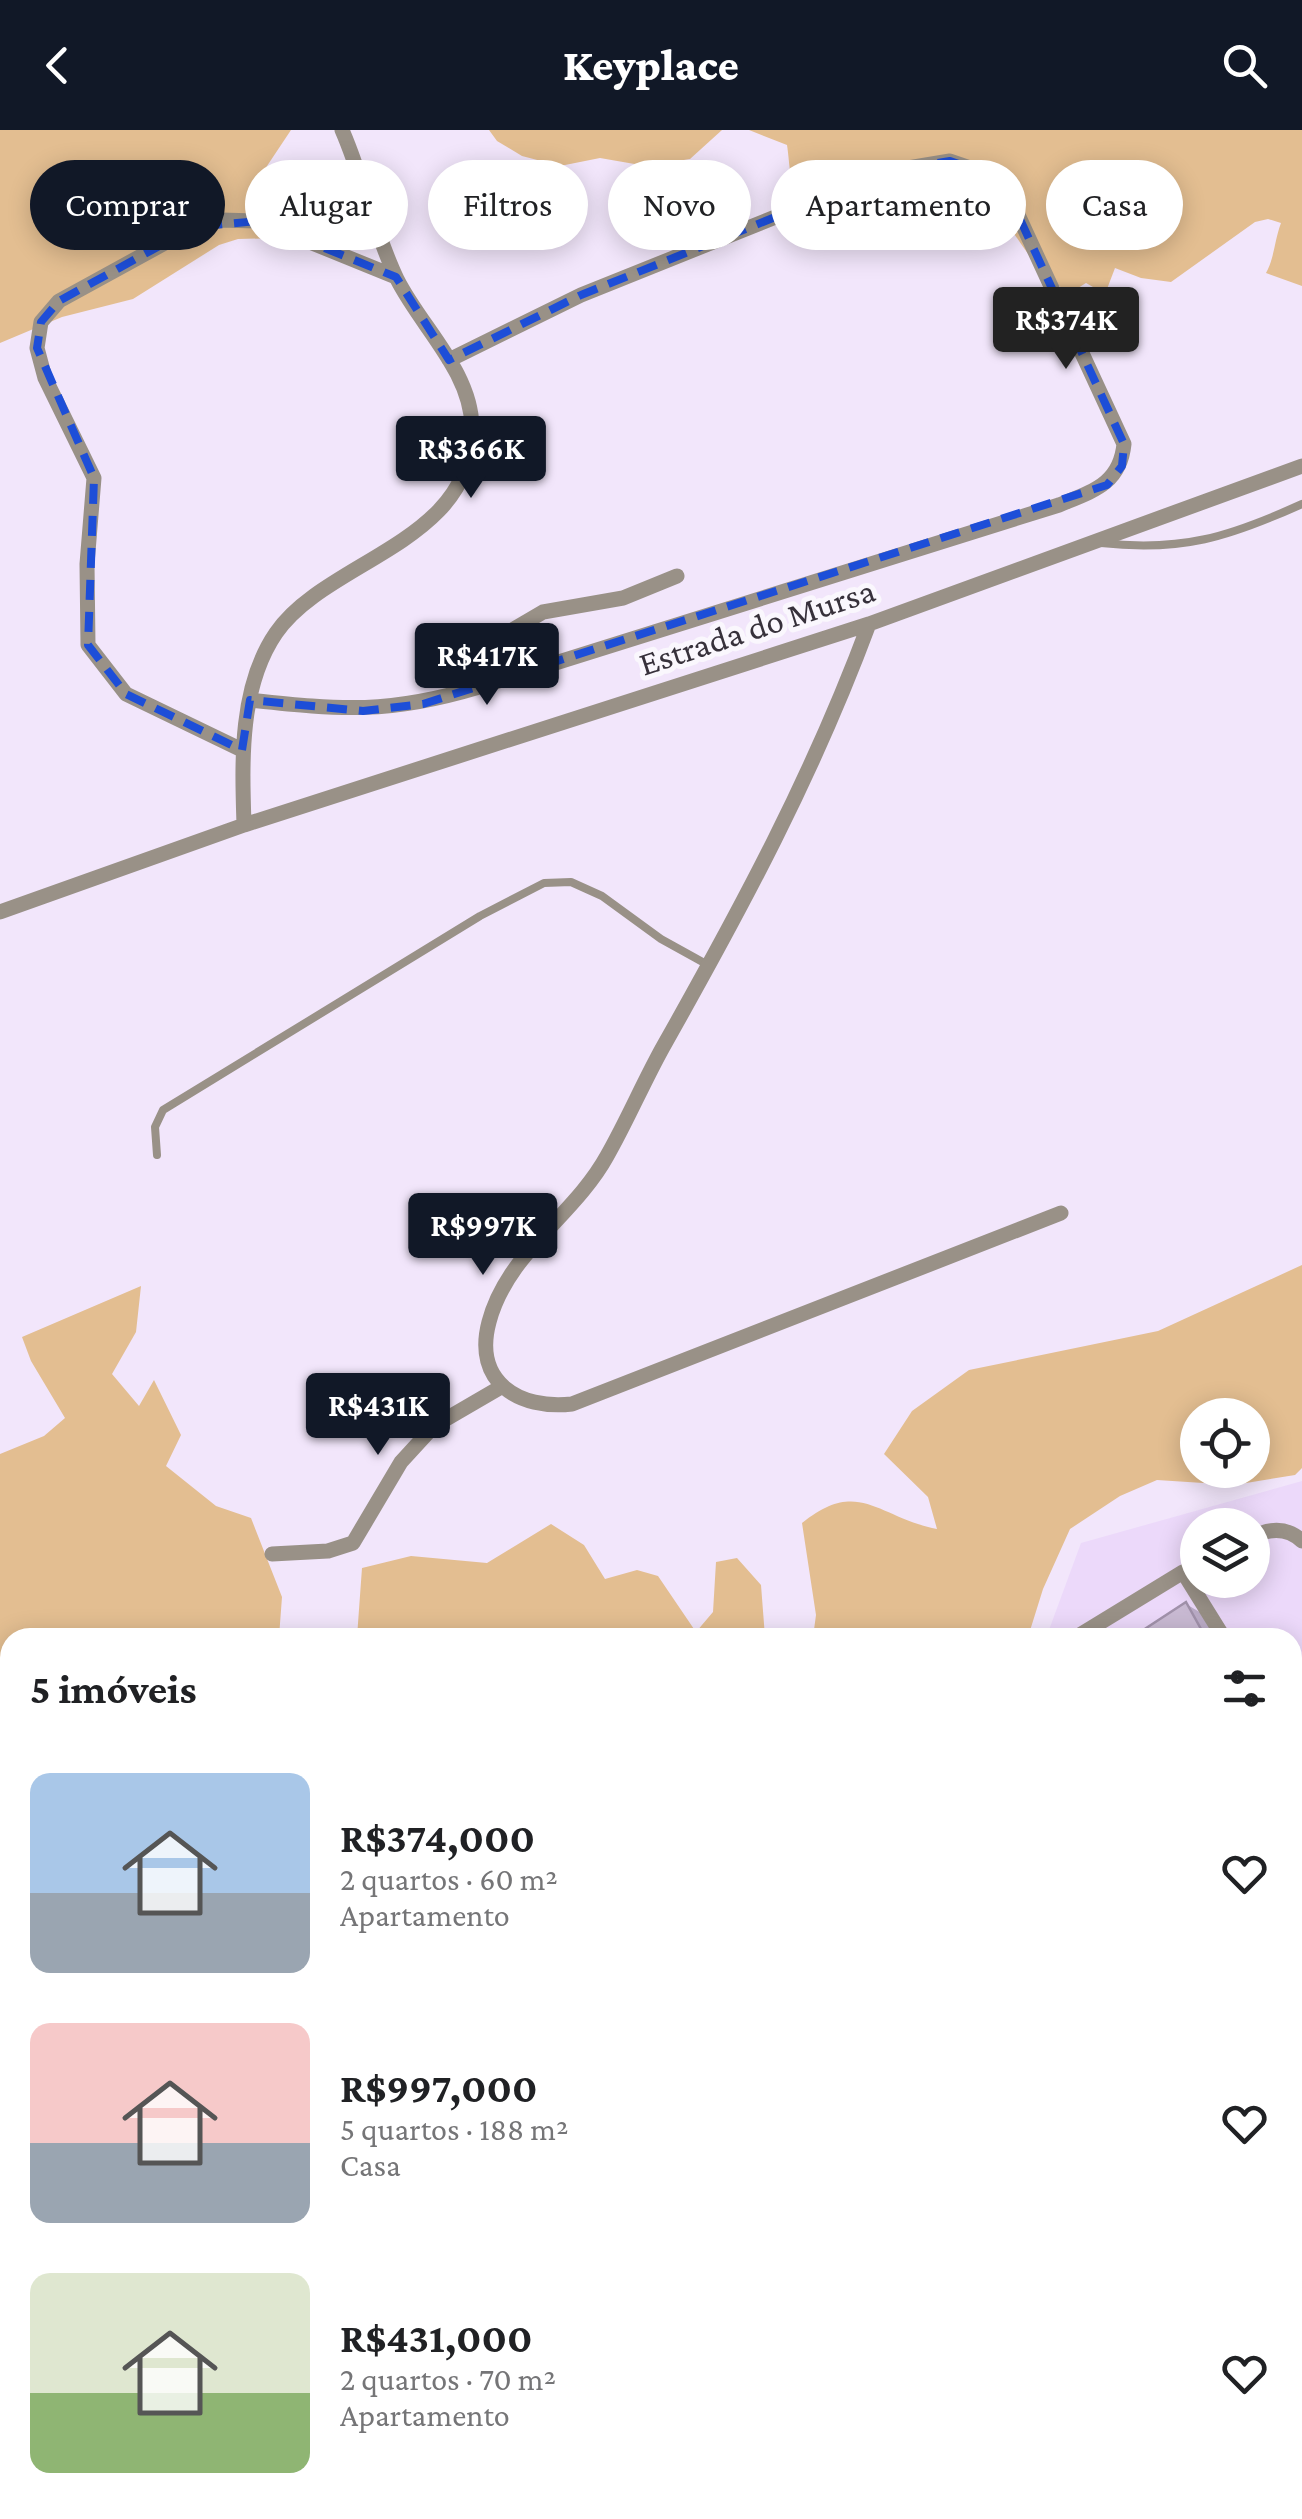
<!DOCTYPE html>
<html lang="pt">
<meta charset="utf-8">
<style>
body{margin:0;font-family:"Crimson Pro",serif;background:#f2f2f2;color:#202124;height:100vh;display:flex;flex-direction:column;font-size:38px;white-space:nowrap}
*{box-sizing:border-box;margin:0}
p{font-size:32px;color:#757577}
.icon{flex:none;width:55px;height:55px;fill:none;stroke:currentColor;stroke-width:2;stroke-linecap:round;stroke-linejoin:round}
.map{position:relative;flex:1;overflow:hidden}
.drawer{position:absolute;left:0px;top:1498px;width:1302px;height:892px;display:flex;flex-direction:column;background:#fff;border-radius:30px 30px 0 0;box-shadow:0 5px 25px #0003}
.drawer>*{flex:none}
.guide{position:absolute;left:30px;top:30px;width:1242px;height:90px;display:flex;gap:20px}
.tools{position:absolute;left:1180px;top:1268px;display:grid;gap:20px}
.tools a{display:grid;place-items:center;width:90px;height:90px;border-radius:50%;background:#fff;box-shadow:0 5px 25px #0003;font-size:50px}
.price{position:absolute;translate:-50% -85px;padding:0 22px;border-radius:10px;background:#111827;color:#fff;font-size:32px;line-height:65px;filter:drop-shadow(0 2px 5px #0008)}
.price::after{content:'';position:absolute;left:50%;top:60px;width:30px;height:22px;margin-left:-15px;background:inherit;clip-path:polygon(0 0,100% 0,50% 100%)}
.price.on{background:#222;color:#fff}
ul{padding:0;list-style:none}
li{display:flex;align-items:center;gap:30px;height:250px;padding:0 30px}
li span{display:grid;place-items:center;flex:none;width:280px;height:200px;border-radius:20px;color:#555}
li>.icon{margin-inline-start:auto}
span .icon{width:120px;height:120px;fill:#fffc;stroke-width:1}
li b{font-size:42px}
h2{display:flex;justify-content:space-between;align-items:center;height:120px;padding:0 30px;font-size:42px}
.chip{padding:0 35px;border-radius:45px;background:#fff;box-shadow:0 5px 25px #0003;font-size:35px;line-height:90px}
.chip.on{background:#111827;color:#fff}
header{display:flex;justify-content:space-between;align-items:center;height:130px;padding:0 30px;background:#111827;color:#fff;font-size:45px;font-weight:800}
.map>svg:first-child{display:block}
.built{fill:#ecd9fa;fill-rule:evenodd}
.green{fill:#e3be91;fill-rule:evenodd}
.shadow{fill:#0003}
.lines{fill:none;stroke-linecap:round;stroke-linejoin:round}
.canal{stroke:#ceb1e3;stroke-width:20}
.building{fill:#c9bad3;stroke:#a192ab;stroke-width:2.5}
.service{stroke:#999187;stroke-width:8}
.minor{stroke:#999187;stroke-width:15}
.primary{stroke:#564837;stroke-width:25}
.marked{fill:none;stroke:#1d4ed8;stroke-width:8;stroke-dasharray:20 12;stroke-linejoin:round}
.labels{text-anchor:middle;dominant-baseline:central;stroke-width:10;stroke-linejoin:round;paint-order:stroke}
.street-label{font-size:35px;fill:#37313b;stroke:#faf7fd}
</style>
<header><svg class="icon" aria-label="back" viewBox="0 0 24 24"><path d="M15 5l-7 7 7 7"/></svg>Keyplace<svg class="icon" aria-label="search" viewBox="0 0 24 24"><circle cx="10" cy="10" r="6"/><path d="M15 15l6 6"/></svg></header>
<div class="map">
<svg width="1302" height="2389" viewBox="0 0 1302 2389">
<rect width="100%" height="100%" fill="#f2e6fb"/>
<!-- built -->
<path class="built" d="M1302 1351V2042L1293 2055 1292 1508H1046L1081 1413ZM1198 1395H1252V1450H1198Z
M1293 2094 1302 2097V2389H892L898 2380H1292Z"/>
<!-- green -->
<path class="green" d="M0 0H291L259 48C277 68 308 66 322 88L303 90 285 108 238 109 219 115 133 169 62 187 0 213Z
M489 0H722L690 29 646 36 600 28 560 36 522 26 497 11Z
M749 0H1302V156L1266 143C1275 126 1274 112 1281 93L1268 89 1255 92 1171 152 1141 148 1115 138 1107 159 1100 161 1086 153 1070 163C996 122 999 0 882 43 860 55 841 64 834 89 789 103 792 47 787 15Z
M1302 1135V1338L1295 1345 1234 1355 1157 1350 1120 1366 1070 1399 1043 1459 1028 1507H813L816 1485 802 1393C859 1347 877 1387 937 1399L928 1367 884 1324 912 1281 969 1240 1158 1201ZM1198 1285H1252V1340H1198Z
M141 1156 136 1202 112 1244 139 1276 154 1250 181 1305 166 1336 216 1376 251 1388 282 1467 279 1507 10 1508V1933L0 1932V1324L44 1306 65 1288 31 1231 22 1207Z
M551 1394 584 1415 605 1449 637 1440 658 1446 696 1502 713 1482 716 1432 737 1428 761 1455 765 1507H357L362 1438 411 1426 487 1433Z
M293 2380H385L381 2389H292Z
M670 2380H885L878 2389H669Z"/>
<!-- shadow -->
<path class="shadow" d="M1186 1474 1208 1487 1219 1508H1137Z
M1299 1554 1302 1555V1720L1292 1717V1571Z
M1292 1799 1302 1816V1986L1292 1990Z"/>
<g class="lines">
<!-- canal -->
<path class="canal" d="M0 1683 10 1686"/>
</g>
<!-- building -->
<path class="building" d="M1186 1472 1206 1508H1131Z"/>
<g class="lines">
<!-- service -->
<path class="service" d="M1101 413C1182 422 1229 407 1302 374
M157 1025 155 997 163 980 480 786 544 753 571 752 602 766 661 809 708 835
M1292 2187 1302 2190
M1181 2389 1210 2380"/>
<!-- minor -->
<path class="minor" d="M449 230 581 165 890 41 950 31 982 42 1012 72 1124 314C1120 354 1093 361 1059 375L479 557
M869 494C813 645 742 777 663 917 643 953 627 991 607 1026 574 1086 507 1123 489 1192 473 1252 519 1280 572 1274L1061 1083
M250 570C342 580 389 584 479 557L499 516 514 499 543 482 623 468 677 446
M242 620 126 564 88 515 87 434 94 348 45 248 37 218 41 192 59 171 194 97 221 90 258 91 396 147
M244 695C242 632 239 557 276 503 327 429 475 413 472 297 471 241 421 197 397 149 375 104 363 48 342 0
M0 782 244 695 869 494 1302 336
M1252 1407C1270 1398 1287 1397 1302 1411
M272 1424 328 1421 353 1413 401 1332 434 1296 501 1257
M1198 1435 1183 1442 1224 1508
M1075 1508 1183 1442
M1292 1777 1302 1790
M0 1949 10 1952
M1292 2014 1302 2005
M925 2389 932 2380"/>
<!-- primary -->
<path class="primary" d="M0 2320 10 2342
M27 2380 31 2389"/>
</g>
<!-- marked area -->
<path class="marked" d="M950 31 982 42 1012 72 1124 314 1122 336 1107 355 423 574 363 581 250 570 242 620 126 564 88 515 94 348 37 218 41 192 59 171 194 97 258 91 396 147 449 230 581 165 890 41Z"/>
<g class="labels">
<!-- street labels -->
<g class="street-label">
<text transform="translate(757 497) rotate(-18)">Estrada do Mursa</text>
</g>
</g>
</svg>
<div class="tools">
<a><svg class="icon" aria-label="locate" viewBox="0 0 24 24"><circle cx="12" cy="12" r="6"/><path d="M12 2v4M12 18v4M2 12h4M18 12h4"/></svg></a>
<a><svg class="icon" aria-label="layers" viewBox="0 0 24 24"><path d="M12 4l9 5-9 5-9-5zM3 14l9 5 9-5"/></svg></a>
</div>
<b class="price on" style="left:1066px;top:242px">R$374K</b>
<b class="price" style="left:471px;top:371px">R$366K</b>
<b class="price" style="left:487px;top:578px">R$417K</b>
<b class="price" style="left:483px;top:1148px">R$997K</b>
<b class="price" style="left:378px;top:1328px">R$431K</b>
<div class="guide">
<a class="chip on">Comprar</a>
<a class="chip">Alugar</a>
<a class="chip">Filtros</a>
<a class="chip">Novo</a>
<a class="chip">Apartamento</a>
<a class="chip">Casa</a>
</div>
<section class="drawer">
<h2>5 imóveis<svg class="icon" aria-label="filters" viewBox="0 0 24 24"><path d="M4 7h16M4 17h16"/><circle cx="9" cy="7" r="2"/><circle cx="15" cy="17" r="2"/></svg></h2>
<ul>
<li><span style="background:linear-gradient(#a9c7e8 60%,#9aa5b1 0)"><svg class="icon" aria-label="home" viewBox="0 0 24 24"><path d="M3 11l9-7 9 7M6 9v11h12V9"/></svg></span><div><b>R$374,000</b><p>2 quartos · 60 m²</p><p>Apartamento</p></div><svg class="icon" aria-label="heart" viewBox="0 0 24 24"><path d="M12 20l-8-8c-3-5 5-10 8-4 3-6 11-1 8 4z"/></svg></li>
<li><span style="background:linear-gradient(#f6c9c9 60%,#9aa5b1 0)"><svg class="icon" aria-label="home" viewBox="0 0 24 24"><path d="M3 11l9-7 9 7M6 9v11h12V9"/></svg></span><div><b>R$997,000</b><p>5 quartos · 188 m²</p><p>Casa</p></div><svg class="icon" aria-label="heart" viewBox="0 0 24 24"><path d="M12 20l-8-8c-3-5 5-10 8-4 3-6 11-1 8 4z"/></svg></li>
<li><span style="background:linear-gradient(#dfe7d0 60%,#8fb573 0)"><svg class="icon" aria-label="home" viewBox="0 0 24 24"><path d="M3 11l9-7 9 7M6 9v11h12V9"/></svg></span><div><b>R$431,000</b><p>2 quartos · 70 m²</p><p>Apartamento</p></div><svg class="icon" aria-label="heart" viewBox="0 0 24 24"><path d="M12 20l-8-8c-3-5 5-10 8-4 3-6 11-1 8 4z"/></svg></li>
</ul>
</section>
</div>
